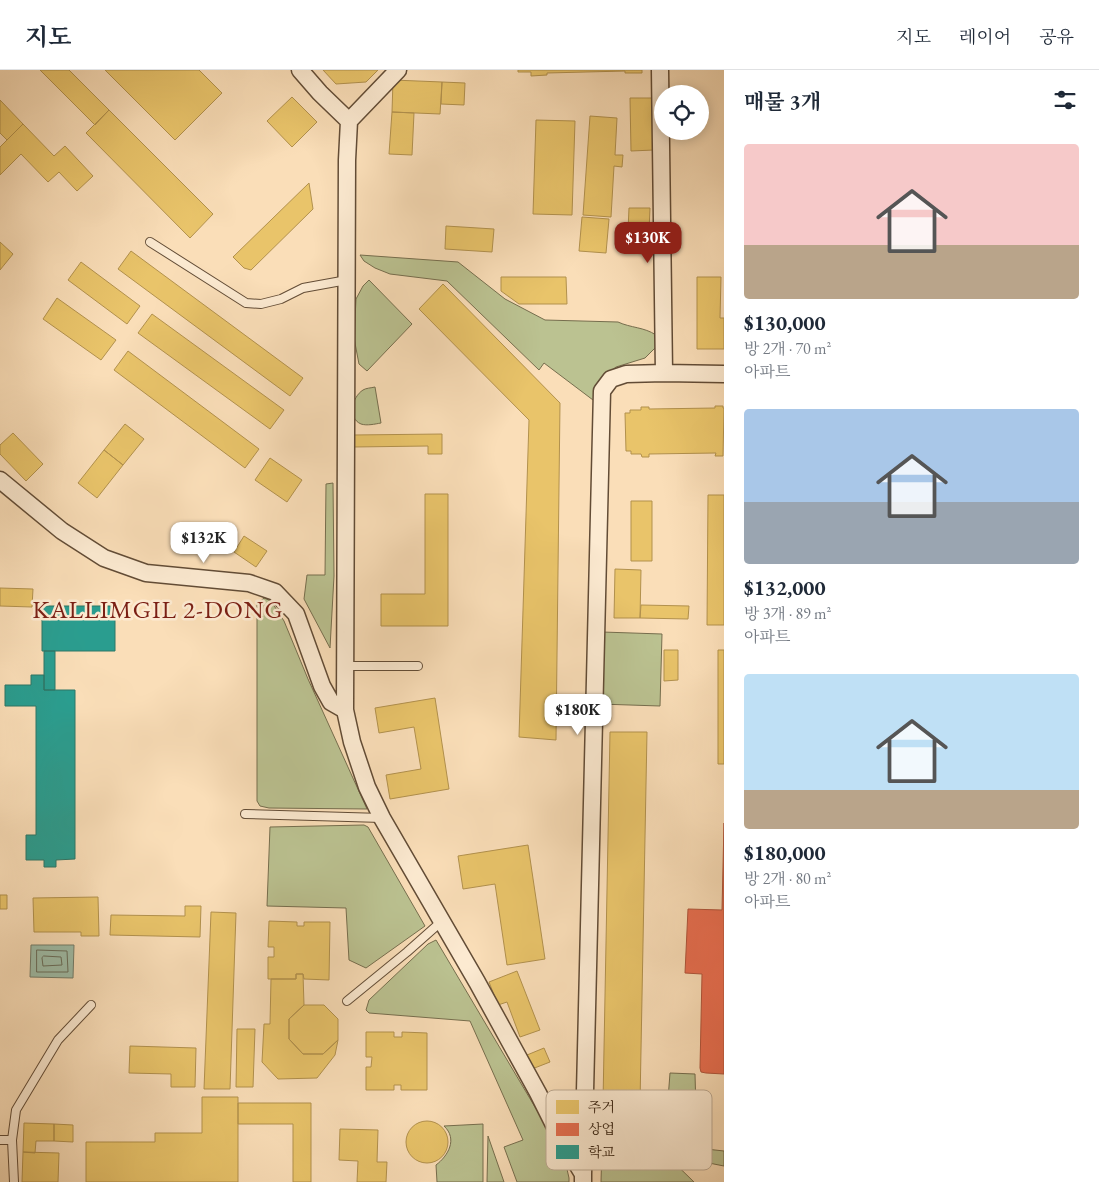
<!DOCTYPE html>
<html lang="ko">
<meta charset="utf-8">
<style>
body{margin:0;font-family:"EB Garamond","Noto Serif KR",serif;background:#f2f2f3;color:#1f2937;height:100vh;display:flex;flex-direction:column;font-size:19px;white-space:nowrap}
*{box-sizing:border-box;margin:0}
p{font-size:16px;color:#747a83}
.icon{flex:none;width:28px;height:28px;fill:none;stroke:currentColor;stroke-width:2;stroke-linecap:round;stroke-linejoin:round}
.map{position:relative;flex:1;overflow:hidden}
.panel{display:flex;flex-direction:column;background:#fff;width:375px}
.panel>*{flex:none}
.fabs{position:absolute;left:654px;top:15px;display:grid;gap:10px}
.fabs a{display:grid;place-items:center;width:55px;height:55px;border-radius:50%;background:#fff;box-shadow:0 2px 12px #0003;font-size:25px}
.price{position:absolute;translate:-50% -42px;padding:0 11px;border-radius:10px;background:#fff;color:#222;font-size:16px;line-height:32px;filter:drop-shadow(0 1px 2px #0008)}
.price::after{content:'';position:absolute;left:50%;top:30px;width:15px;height:11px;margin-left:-8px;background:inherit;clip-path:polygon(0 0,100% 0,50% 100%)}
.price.current{background:#8f2418;color:#fff}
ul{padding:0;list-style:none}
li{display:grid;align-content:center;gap:10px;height:265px;padding:0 20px}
li span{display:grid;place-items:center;height:155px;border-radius:5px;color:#555}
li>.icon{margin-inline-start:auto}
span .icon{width:90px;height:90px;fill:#fffc;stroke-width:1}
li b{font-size:21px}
h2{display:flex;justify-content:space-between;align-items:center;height:60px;padding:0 20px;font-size:21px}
header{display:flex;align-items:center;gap:30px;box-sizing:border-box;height:70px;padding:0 25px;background:#fff;border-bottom:1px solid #e0e1e3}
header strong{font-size:24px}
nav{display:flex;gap:28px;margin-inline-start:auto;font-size:18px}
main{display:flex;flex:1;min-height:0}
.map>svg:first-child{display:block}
.green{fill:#bbc291;stroke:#766e4e}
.water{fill:#9fbda8;stroke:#737c69}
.homes{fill:#e9c46a;stroke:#b2914d}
.shops{fill:#e76f51;stroke:#b0563c}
.schools{fill:#2a9d8f;stroke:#2c7667}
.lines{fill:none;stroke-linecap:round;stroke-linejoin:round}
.shore{stroke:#686c59;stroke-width:1}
.service-casing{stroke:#624c36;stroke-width:10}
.minor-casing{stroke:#624c36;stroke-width:19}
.service{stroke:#fcead1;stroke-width:8}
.minor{stroke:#fcead1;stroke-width:16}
.labels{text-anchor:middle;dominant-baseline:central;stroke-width:5;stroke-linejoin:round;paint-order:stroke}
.quarter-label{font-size:25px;letter-spacing:1px;fill:#7a1f14;stroke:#fcead1}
.key{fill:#fcead1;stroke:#bfac95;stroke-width:1}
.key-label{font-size:14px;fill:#301b0a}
</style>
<header>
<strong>지도</strong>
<nav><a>지도</a><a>레이어</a><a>공유</a></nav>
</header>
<main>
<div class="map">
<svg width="724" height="1112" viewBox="0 0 724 1112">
<rect width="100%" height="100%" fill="#fadeb8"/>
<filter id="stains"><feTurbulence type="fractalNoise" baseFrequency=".004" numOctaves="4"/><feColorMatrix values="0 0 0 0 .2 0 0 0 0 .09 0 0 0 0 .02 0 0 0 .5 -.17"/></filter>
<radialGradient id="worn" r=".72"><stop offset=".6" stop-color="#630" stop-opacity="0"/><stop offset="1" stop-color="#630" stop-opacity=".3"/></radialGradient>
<!-- green -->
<path class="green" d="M360 185 458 192 505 229 545 250 618 252C631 258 644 257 656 265V277L645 288 616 297 605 306 593 330 544 293 539 300 447 211 390 204 375 198 364 191Z
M369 210 412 254 367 301 359 294 354 268 356 229 363 216Z
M375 317 381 353C375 354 367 356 361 354 347 348 352 327 363 320 366 318 371 318 375 317Z
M333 413 334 506 330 578 304 529 307 505H325L326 414Z
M264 528 271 531 284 551 308 609 367 739 269 738 260 736 257 731V534Z
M602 562 662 564 660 636 599 634Z
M364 755 368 757 425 856 366 898 349 890 346 838 267 836 270 757Z
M436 870 564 1086 569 1108V1112H517L504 1077 523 1070 470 951 369 943 366 940 369 930 428 874Z
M670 1003 695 1004 697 1078 724 1081V1096C703 1092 678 1087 665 1069Z
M603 1037 613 1038 659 1078 694 1112H601Z
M483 1054V1112H437L436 1095C448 1086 458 1069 444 1056Z
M488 1066 504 1112H487Z"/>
<!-- water -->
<path class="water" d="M31 875H74L73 908 30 907Z"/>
<!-- homes -->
<path class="homes" d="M40 0H69L109 40 95 55Z
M105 0H199L222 23 175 70Z
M323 0H378L366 12 336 14Z
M518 0H642V3H625V1L547 3V5L531 6V2H518Z
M393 10 442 12 440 44 392 42Z
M442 12 465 13 464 35 441 34Z
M292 27 317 52 292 77 267 51Z
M630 28H653L654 80 631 81Z
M0 30 23 54 7 70 0 63Z
M109 40 213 144 190 168 86 63Z
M392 42 414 43 412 85 389 84Z
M590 46 617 48 615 85H623L622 97 614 96 611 147 583 145Z
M536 50 575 51 572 145 533 144Z
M23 54 54 86 65 76 93 106 77 121 59 102 48 112 21 84 0 105V77Z
M309 113 313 139 251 200 244 198 233 187Z
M629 138H650L648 184 627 183Z
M582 147 609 149 606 183 579 181Z
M446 156 494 159 492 182 445 179Z
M0 172 13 184 0 200Z
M131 181 303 308 290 326 118 199Z
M81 192 140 236 127 254 68 210Z
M501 207H566L567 234H519L501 221Z
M697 207H721L720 248H724V279H697Z
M443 214 560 333 556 670 519 667 529 350 419 239Z
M57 228 116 270 101 290 43 249Z
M152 244 284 340 270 359 138 263Z
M128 281 259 379 245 398 114 300Z
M715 336H723V338H724L723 386H715L716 383 649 384V387H642L641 384H631V381H626L625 343H630V340H641V337H649V339L715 338Z
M125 354 144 369 123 395 104 380Z
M13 363 43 394 26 411 0 384V375Z
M442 364V384H428V376L353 377V365Z
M104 380 123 395 97 428 78 413Z
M270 388 302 410 287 432 255 410Z
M425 424H448V556H381V524H425Z
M708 425H724V555H707Z
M631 431H652V491H631Z
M244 466 267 481 256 497 234 482Z
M615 499 641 500 640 548H614Z
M0 518 33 519 32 537 0 536Z
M641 535 689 536 688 549 640 548Z
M664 580H678V610L664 611Z
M718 580H724V694H718Z
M435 628 449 719 390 729 386 705 421 699 414 657 379 663 375 638Z
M610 662H647L640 1033 603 1032Z
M528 775 545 889 507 895 495 814 463 819 458 786Z
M0 825H7V839H0Z
M98 827 99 866H81V862H34L33 828Z
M185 836H201L200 867 110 865 111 845 185 846Z
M211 842 236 843 230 1019H204Z
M269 851 297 852V856H304V852H330L329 910 304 909 303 904H296V909H268V887H274V877H268Z
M517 901 540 960 520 967 507 932 498 935 489 912Z
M296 904H303L304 935 289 949V969L303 984H323L338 970 335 985 317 1008 278 1009 262 992 264 954H270L271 909H296Z
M304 935H324L338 949V970L323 984H303L289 969V949Z
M237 959H255L253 1017H236Z
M366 962H394V967H402V962L427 963V1020H401V1015H394V1020H366V997H371L372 987H366Z
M130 976 196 978 195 1017H171V1004L129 1003Z
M544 978 550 992 532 999 527 985Z
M202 1027H238V1112H86V1072H155V1063H202Z
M238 1033H311V1112H293V1054H238Z
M406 1072a21 21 0 1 1 42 0a21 21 0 1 1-42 0Z
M24 1053 54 1054V1071H36L35 1083 23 1082Z
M54 1054 73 1055V1072L54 1071Z
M340 1059 378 1060 377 1092H387L386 1112H357L358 1091 339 1090Z
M23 1082 59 1083 58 1112H22Z"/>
<!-- shops -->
<path class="shops" d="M724 753V1004L706 1003 701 1002 700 998 702 904 685 903 688 839 722 840Z"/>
<!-- schools -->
<path class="schools" d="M42 536H115V581H42Z
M44 581H55V620H44Z
M31 605H44V620H75V789L56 790V797H44V790H26V765H36V636H5V615H31Z"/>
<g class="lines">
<!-- shore -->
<path class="shore" d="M37 880 67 881 68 902H37Z
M44 886 61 887 62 895 43 896 42 888Z"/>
<defs>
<path id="service" d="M150 172 246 233 261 234 281 229 303 218 347 210
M346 596H418
M245 744 382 748
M347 931 407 882 442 851
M0 1070H12
M14 1112 12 1070 16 1040 58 970 91 935"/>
<path id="minor" d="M300 0 320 23 349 51
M398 0 349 51 347 90 345 640 352 672 367 717 382 748 477 912 538 1023 557 1061 583 1104V1112
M660 0 664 303 724 304
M0 410 62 461 104 488 146 503 249 513 275 522 296 544 322 616 331 632 345 640
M583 1104 602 321 611 309 626 304 664 303"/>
</defs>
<!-- service casing -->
<use href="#service" class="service-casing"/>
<!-- minor casing -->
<use href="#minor" class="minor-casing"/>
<!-- service -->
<use href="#service" class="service"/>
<!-- minor -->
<use href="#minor" class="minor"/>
</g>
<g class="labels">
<!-- quarter labels -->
<g class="quarter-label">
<text x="158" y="539">KALLIMGIL 2-DONG</text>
</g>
</g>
<!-- legend -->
<rect x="546" y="1020" width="166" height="80" rx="8" class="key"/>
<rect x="556" y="1030" width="23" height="14" fill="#e9c46a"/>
<rect x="556" y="1053" width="23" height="13" fill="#e76f51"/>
<rect x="556" y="1075" width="23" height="14" fill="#2a9d8f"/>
<g class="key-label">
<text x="588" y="1042">주거</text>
<text x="588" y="1064">상업</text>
<text x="588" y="1087">학교</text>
</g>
<rect width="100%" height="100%" filter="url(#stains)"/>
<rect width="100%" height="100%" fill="url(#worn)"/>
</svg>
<div class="fabs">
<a><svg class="icon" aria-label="locate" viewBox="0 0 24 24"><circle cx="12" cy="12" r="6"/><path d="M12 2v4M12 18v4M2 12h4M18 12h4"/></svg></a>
</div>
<b class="price current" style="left:648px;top:194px">$130K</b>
<b class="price" style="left:204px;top:494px">$132K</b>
<b class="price" style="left:578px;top:666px">$180K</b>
</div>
<section class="panel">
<h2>매물 3개<svg class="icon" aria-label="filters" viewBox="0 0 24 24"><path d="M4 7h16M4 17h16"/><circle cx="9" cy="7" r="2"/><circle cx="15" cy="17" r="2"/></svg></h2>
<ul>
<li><span style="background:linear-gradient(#f6c9c9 65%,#b9a48a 0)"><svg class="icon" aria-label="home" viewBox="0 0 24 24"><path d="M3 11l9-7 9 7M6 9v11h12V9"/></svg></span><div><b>$130,000</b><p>방 2개 · 70 m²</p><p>아파트</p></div></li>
<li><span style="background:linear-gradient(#a9c7e8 60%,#9aa5b1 0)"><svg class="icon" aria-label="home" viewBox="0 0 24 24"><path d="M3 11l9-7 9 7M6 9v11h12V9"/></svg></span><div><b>$132,000</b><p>방 3개 · 89 m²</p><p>아파트</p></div></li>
<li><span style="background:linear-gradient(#bfe0f5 75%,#b9a48a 0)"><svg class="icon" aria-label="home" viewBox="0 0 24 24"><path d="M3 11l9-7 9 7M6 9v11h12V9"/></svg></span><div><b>$180,000</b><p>방 2개 · 80 m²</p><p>아파트</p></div></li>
</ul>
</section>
</main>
